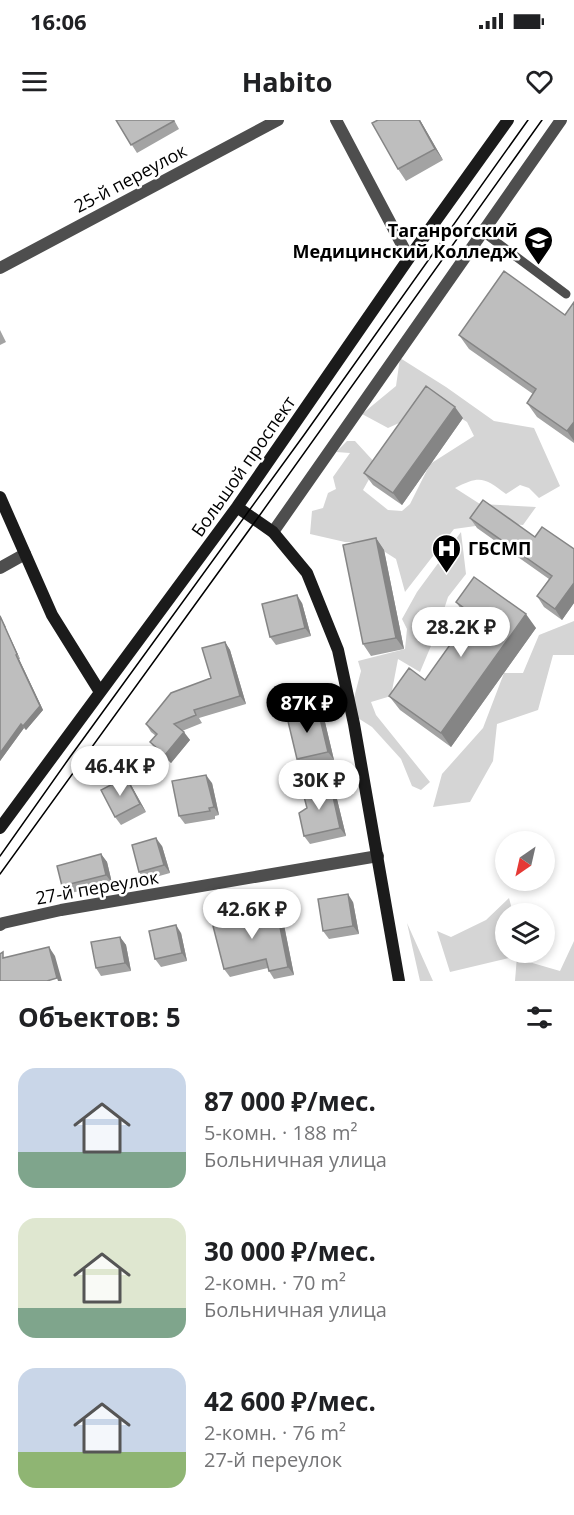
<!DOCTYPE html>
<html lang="ru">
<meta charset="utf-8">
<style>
body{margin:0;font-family:"Open Sans",sans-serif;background:#f6f6f6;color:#202124;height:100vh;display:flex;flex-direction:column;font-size:22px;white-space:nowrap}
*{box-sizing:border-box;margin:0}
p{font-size:20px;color:#757577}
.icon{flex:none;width:33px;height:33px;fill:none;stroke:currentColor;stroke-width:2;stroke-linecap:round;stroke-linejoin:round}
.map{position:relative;height:861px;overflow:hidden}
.drawer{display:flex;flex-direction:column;background:#fff;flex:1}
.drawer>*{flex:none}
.needle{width:39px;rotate:214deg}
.controls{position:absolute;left:495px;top:711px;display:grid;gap:12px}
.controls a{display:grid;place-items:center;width:60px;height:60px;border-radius:50%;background:#fff;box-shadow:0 3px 9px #0003;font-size:30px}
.price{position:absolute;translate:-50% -51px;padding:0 14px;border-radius:21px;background:#fff;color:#222;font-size:20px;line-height:39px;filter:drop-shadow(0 2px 3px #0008)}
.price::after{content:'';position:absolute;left:50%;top:36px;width:18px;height:14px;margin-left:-9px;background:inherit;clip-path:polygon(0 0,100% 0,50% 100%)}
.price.active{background:#000;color:#fff}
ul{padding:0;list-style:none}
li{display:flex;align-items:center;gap:18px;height:150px;padding:0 18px}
li span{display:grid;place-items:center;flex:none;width:168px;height:120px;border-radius:18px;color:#555}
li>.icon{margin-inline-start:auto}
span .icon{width:72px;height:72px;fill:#fffc;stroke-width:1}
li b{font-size:26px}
h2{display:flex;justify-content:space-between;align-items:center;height:72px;padding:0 18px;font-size:26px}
.status{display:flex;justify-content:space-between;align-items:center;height:42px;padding:0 30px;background:#fff;direction:ltr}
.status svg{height:16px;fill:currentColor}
header{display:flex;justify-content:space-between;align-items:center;height:78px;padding:0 18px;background:#fff;font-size:27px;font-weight:700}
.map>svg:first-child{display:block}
.green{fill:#d5d5d5}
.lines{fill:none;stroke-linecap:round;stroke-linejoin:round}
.lane{stroke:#4e4e4e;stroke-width:9}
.street{stroke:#4e4e4e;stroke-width:12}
.secondary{stroke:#1b1b1b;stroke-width:12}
.tram{stroke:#000;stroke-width:1.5}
.wall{fill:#a3a3a3}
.shaded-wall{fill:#858585}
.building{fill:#bebebe;stroke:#858585;stroke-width:1.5}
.labels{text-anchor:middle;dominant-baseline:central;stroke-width:5;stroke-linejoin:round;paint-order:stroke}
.street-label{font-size:18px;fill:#000;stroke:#fff}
.poi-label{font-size:18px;font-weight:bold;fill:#000;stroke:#fff;text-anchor:end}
</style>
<div class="status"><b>16:06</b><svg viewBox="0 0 49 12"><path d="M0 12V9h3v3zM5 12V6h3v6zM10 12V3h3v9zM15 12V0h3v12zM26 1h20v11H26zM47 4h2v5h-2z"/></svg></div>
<header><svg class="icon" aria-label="menu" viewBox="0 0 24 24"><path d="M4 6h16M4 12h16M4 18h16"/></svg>Habito<svg class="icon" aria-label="heart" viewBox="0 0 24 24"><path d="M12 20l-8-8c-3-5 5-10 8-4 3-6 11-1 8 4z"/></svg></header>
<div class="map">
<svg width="574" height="861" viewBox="0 0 574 861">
<rect width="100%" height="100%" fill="#fff"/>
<!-- green -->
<path class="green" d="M400 238 446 267 494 301 534 308 560 366 539 378 529 368 520 365 506 374C484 358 481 355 455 368L480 384 536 387 523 405 497 403 454 409 405 472 396 439 371 423 345 422 310 414 312 391 323 388 328 373 336 369 333 357 350 333 336 332 347 321H355L377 345 363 370 388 390 402 391 410 384 430 344 474 316 467 302 427 276 408 299 388 308 362 294 396 266Z
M461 412 466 454 448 477 436 514 420 552 398 539 391 576 371 582 376 595 430 662 421 670 412 666 401 639 372 607 350 593 361 551 358 541 405 529 407 509 402 499 417 472Z
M574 501V535H553L538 590 497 604 493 641 470 682 433 687 442 654 483 608 504 553H523L539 515Z
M509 778 513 793 506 794V832L524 833 529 842 560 851 574 821V861H515L517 836 450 852 437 811 451 817 486 800Z
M407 803 433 861H420Z"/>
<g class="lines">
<!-- lane -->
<path class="lane" d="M483 112 566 174"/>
<!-- street -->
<path class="street" d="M336 0 409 138
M0 148 278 0
M273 412 561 0
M0 448 25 434
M0 805 3 803 61 790 378 736"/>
<!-- secondary -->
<path class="secondary" d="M0 377 52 495 100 572
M237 387 273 412 307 453 338 530 354 604 399 861
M0 708 237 387 409 138 508 0"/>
<!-- tram -->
<path class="tram" d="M0 736 70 637 304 315 528 0
M0 754 257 399 542 0"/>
</g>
<!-- wall -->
<path class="wall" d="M116 0H174L179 9 137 33Z
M378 0H420L443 40 406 61 398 49Z
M574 182V323L537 297 527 283 533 274 469 229 459 215 565 195Z
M0 210 6 222 0 225Z
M463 298 402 385 373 365 364 353Z
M470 398 574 429V483L562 500 544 487 537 476 549 459 477 408Z
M376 418 384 430 404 529 371 536 363 524Z
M456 482 536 508 451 627 400 590 389 576 425 560 469 499 466 496Z
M302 483 311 516 276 525 270 517Z
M0 495 6 507H5L20 539H19L43 590 26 610 24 608 0 641Z
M225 522 230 530 246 584 199 598 202 603 182 611 190 620 171 643 156 630 150 622 156 616 151 612 146 604 211 558Z
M318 590 324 598 334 640 303 647 297 639Z
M126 657 131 665 146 692 121 705 115 697Z
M212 663 219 695 215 696V699L185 704 179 696Z
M335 671 346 716 310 724 304 716 307 688Z
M162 726 170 753 145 760 139 752Z
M101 734 107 742 112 763 67 774 62 766Z
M353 782 359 814 329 819 323 811Z
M282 795 294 855 274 859 269 851 268 848 230 857 224 849Z
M181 813 187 841 161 847 155 839Z
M120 817 126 825 131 851 101 856 96 848Z"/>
<!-- shaded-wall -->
<path class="shaded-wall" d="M419 0H420L443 40 435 29Z
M455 287 463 298 402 385 393 373Z
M574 302V321L567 311Z
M376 418 384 430 404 529 396 518Z
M574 463V483L562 500 555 489Z
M297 475 302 483 311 516 305 508Z
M526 494 536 508 451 627 441 613Z
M2 503 5 507 20 539 17 534Z
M225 522 230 530 246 584 240 576Z
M16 535 19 539 43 590 26 610 23 606Z
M318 590 324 598 334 640 328 632Z
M21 604 24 608 0 641V633Z
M184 612 190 620 171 643 165 635Z
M206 655 212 663 219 695 214 687Z
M126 657 131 665 146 692 140 684Z
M330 663 335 671 346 716 340 708Z
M156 718 162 726 170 753 164 745Z
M101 734 107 742 112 763 106 755Z
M348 774 353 782 359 814 353 806Z
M276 787 282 795 294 855 288 847Z
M176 805 181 813 187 841 182 833Z
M120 817 126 825 131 851 125 843Z
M49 827 55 836 62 861H58L57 858Z"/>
<!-- building -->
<path class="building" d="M116 0H173L174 1 131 25Z
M378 0H419L435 29 398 49 372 3Z
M504 151 565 195 574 182V302L567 311 527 283 536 269 459 215Z
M426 266 455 287 393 373 364 353Z
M483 380 535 417 542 407 574 429V463L555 489 537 476 552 456 470 398Z
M376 418 396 518 363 524 343 425Z
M474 457 526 494 441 613 389 576 409 548 425 560 472 494 456 482Z
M297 475 305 508 270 517 262 484Z
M0 496 17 534 16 535 40 586 23 606 21 604 0 633Z
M225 522 240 576 194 590 196 595 174 604 184 612 165 635 150 622 157 614 146 604 171 573 211 558 202 528Z
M318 590 328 632 297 639 287 597Z
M206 655 214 687 209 688 210 691 179 696 172 661Z
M126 657 140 684 115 697 101 670Z
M330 663 340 708 304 716 299 693 307 688 302 669Z
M156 718 164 745 139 752 132 725Z
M101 734 106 755 62 766 57 746Z
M348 774 353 806 323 811 318 779Z
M276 787 288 847 269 851 266 839 224 849 213 806 247 798 246 792Z
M176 805 182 833 155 839 149 811Z
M120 817 125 843 96 848 91 822Z
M49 827 57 858 47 861H0V834L3 832V838Z"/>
<!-- icons -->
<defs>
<symbol id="university-pin" viewBox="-11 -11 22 30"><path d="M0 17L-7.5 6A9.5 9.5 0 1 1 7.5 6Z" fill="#000" stroke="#fff"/><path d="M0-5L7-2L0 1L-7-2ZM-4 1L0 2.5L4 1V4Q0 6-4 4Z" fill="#fff"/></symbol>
<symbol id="hospital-pin" viewBox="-11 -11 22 30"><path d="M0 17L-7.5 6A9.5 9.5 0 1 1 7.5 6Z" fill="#000" stroke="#fff"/><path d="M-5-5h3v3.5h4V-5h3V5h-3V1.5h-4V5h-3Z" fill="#fff"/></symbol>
</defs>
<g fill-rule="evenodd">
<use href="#university-pin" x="522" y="104" width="33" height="45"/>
<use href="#hospital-pin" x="430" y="412" width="33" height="45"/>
</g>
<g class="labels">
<!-- street labels -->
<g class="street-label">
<text transform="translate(130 58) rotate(-28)">25-й переулок</text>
<text transform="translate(243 346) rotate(-55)">Большой проспект</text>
<text transform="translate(97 767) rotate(-10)">27-й переулок</text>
</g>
<!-- poi labels -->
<g class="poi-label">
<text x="518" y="110">Таганрогский<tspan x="518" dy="21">Медицинский Колледж</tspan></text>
<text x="468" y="428" text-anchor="start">ГБСМП</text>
</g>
</g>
</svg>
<div class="controls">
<a><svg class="needle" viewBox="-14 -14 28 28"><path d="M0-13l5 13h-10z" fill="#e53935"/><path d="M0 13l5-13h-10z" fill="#757577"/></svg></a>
<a><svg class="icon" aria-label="layers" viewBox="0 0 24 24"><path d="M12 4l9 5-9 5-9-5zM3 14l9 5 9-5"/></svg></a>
</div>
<b class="price" style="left:461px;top:538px">28.2K ₽</b>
<b class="price active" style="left:307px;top:614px">87K ₽</b>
<b class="price" style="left:120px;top:677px">46.4K ₽</b>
<b class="price" style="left:319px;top:691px">30K ₽</b>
<b class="price" style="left:252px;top:820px">42.6K ₽</b>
</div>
<section class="drawer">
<h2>Объектов: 5<svg class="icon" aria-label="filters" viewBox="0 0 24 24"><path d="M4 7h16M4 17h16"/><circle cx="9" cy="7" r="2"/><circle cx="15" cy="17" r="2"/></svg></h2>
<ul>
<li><span style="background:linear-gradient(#c9d6e8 70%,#7fa58c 0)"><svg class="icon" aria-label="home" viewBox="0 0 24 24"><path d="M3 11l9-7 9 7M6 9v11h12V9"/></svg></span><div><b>87 000 ₽/мес.</b><p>5-комн. · 188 m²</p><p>Больничная улица</p></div></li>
<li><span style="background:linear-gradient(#dfe7d0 75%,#7fa58c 0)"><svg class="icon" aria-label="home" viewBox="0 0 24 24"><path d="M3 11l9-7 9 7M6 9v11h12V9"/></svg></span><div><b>30 000 ₽/мес.</b><p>2-комн. · 70 m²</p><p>Больничная улица</p></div></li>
<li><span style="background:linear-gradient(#c9d6e8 70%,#8fb573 0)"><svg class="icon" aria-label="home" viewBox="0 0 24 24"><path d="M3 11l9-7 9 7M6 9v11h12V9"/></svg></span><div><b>42 600 ₽/мес.</b><p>2-комн. · 76 m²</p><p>27-й переулок</p></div></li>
</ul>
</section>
